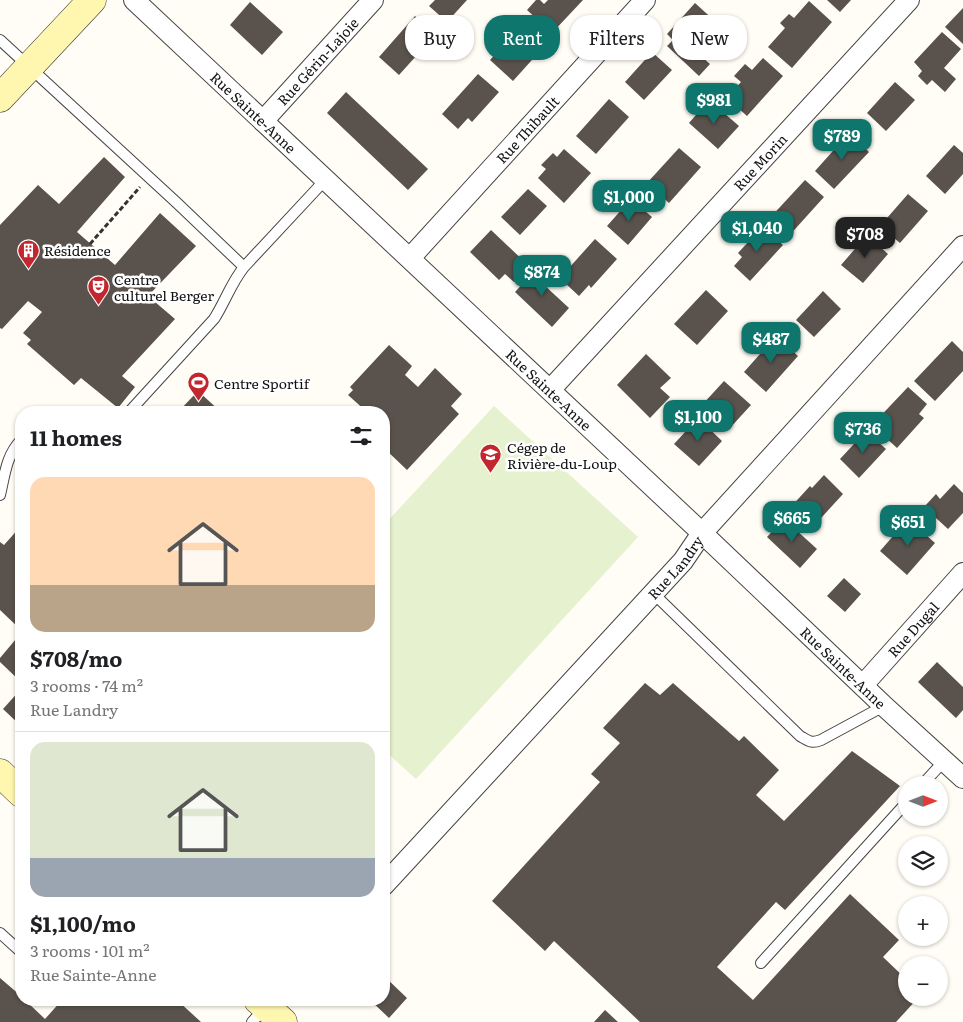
<!DOCTYPE html>
<meta charset="utf-8">
<style>
body{margin:0;font-family:Literata,serif;background:#f6f6f6;color:#202124;height:100vh;display:flex;flex-direction:column;font-size:19px;white-space:nowrap}
*{box-sizing:border-box;margin:0}
p{font-size:16px;color:#757577}
.icon{flex:none;width:28px;height:28px;fill:none;stroke:currentColor;stroke-width:2;stroke-linecap:round;stroke-linejoin:round}
.map{position:relative;flex:1;overflow:hidden}
.details{position:absolute;left:15px;top:406px;width:375px;height:600px;display:flex;flex-direction:column;background:#fff;border-radius:20px;box-shadow:0 1px 4px #0004}
.details>*{flex:none}
.banner{position:absolute;left:405px;top:15px;width:475px;height:45px;display:flex;gap:10px}
.needle{width:32px;rotate:90deg}
.controls{position:absolute;left:898px;top:776px;display:grid;gap:10px}
.controls a{display:grid;place-items:center;width:50px;height:50px;border-radius:50%;background:#fff;box-shadow:0 1px 4px #0004;font-size:25px}
.price{position:absolute;translate:-50% -42px;padding:0 11px;border-radius:10px;background:#0f766e;color:#fff;font-size:16px;line-height:32px;filter:drop-shadow(0 1px 2px #0008)}
.price::after{content:'';position:absolute;left:50%;top:30px;width:15px;height:11px;margin-left:-8px;background:inherit;clip-path:polygon(0 0,100% 0,50% 100%)}
.price.current{background:#222;color:#fff}
ul{padding:0;list-style:none}
li{display:grid;align-content:center;gap:10px;height:265px;padding:0 15px}
li+li{border-top:1px solid #e0e0e0}
li span{display:grid;place-items:center;height:155px;border-radius:15px;color:#555}
li>.icon{margin-inline-start:auto}
span .icon{width:90px;height:90px;fill:#fffc;stroke-width:1}
li b{font-size:21px}
h2{display:flex;justify-content:space-between;align-items:center;height:60px;padding:0 15px;font-size:21px}
.pill{padding:0 18px;border-radius:20px;background:#fff;box-shadow:0 1px 4px #0004;font-size:18px;line-height:45px}
.pill.current{background:#0f766e;color:#fff}
.map>svg:first-child{display:block}
.pitch{fill:#e6f2cf}
.building{fill:#5a524d}
.lines{fill:none;stroke-linecap:round;stroke-linejoin:round}
.lane-casing{stroke:#444;stroke-width:12}
.street-casing{stroke:#444;stroke-width:22}
.secondary-casing{stroke:#333;stroke-width:29}
.path{stroke:#333;stroke-width:3;stroke-dasharray:5 2.5;stroke-linecap:butt}
.lane{stroke:#fff;stroke-width:10}
.street{stroke:#fff;stroke-width:20}
.secondary{stroke:#fff6b0;stroke-width:28}
.labels{text-anchor:middle;dominant-baseline:central;stroke-width:5;stroke-linejoin:round;paint-order:stroke}
.street-label{font-size:14px;fill:#111;stroke:#fff}
.poi-label{font-size:14px;fill:#111;stroke:#fff;text-anchor:start}
</style>
<div class="map">
<svg width="963" height="1022" viewBox="0 0 963 1022">
<rect width="100%" height="100%" fill="#fffdf5"/>
<!-- pitch -->
<path class="pitch" d="M494 406 638 537 416 779 384 750V525Z"/>
<!-- building -->
<path class="building" d="M435 0H467L447 22 429 6Z
M536 0H540L544 4 548 0H583L552 33 527 10Z
M827 0H851L840 12Z
M809 1 832 22 792 68 768 47 785 28 780 23 789 14 794 18Z
M250 2 283 32 262 55 230 25Z
M695 3 717 23 694 50 710 64 699 76 667 46 673 40 667 34Z
M963 8V44L945 27Z
M415 16 435 35 399 75 379 57Z
M527 20 549 41 513 81 490 60Z
M942 32 961 49 944 68 956 79 945 92 932 80 927 85 918 76 922 71 914 62Z
M652 52 672 70 644 100 625 82Z
M763 58 783 76 747 116 727 98 741 82 734 76 745 64 752 70Z
M478 74 499 92 472 122 468 118 458 129 442 114Z
M895 82 915 100 886 131 867 113Z
M346 92 428 169 408 190 327 113Z
M609 99 629 117 596 154 576 136Z
M709 100 739 126 718 149 689 123Z
M849 133 869 152 834 189 815 171Z
M954 145 963 153V174L945 194 926 176Z
M679 148 701 167 669 203 647 183Z
M564 149 591 173 564 203 538 178 546 169 541 165 553 153 557 157Z
M104 157 125 177 77 232 115 265 160 213 196 246 148 296 175 319 122 376 135 387 118 408 81 378 74 385 27 344 31 340 23 333 42 312 28 301 2 329 0 328V225L38 185 59 204Z
M805 180 824 197 787 238 768 220Z
M528 189 547 206 520 235 501 217Z
M908 194 928 211 900 243 880 226Z
M631 199 652 217 628 245 607 226Z
M762 227 783 245 750 281 734 266 742 257 738 253Z
M491 230 529 266 514 282 505 274 499 280 470 252Z
M867 235 888 254 863 283 841 265Z
M595 239 617 259 591 288 589 285 579 296 553 272 562 263 568 269Z
M539 266 550 276 543 284 569 308 552 327 515 292Z
M706 290 728 311 697 345 674 324Z
M823 291 841 309 814 337 796 320Z
M776 336 798 356 766 392 744 372Z
M952 341 963 352V371L935 401 914 381Z
M389 345 412 366 405 375 418 387 435 368 462 394 451 406 459 414 407 470 384 448V412H367L348 395 353 390 350 387Z
M646 354 671 378 660 388 670 397 650 418 617 385Z
M724 381 751 405 729 429 702 405Z
M908 387 927 404 919 414 924 418 897 448 872 425Z
M198 391 221 412H178Z
M698 418 722 441 699 466 674 444Z
M866 431 886 449 859 478 840 459Z
M824 475 843 494 811 529 789 509 810 486 812 488Z
M954 484 963 493V513L948 529 924 507 936 494 940 499Z
M784 519 817 549 800 568 767 537Z
M908 519 935 543 907 575 880 551Z
M21 526V630L0 610V542L4 545Z
M844 578 861 594 845 612 827 596Z
M21 633V682L0 662V658Z
M937 662 963 687V710L956 718 918 682Z
M645 683 660 695 673 683 739 741 744 736 779 770 756 795 784 821 852 751 900 786 785 910 776 902 717 967 753 1000 850 894 899 940 883 957 906 979V998H918L896 1022H640L554 941 545 951 492 901 600 782 591 774 620 743 603 728Z
M21 689V726L3 709Z
M384 976 407 998 389 1018 370 1000H384Z
M0 978 21 996V1000H25L45 1019 62 1000H177L201 1022H0Z
M605 1010 618 1022H594Z"/>
<g class="lines">
<defs>
<path id="lane" d="M0 40 177 203 244 267 326 179
M129 412 214 319C225 302 231 283 244 267
M0 495C5 474 6 456 21 440
M653 593 800 736C809 741 811 744 821 740L884 706
M922 785 944 761
M0 933 21 952
M761 963 906 803
M252 1022 265 1008"/>
<g id="street">
<path id="s1" d="M134 0 702 533 884 706 963 778"/>
<path id="s2" d="M263 121 373 0"/>
<path id="s3" d="M410 258 645 0"/>
<path id="s4" d="M550 390 909 0"/>
<path id="s5" d="M863 685 963 573"/>
<path id="s6" d="M384 885 683 561 702 533 963 246"/>
</g>
<path id="secondary" d="M0 98 92 0
M0 773 21 793
M258 1000 283 1022"/>
</defs>
<!-- lane casing -->
<use href="#lane" class="lane-casing"/>
<!-- street casing -->
<use href="#street" class="street-casing"/>
<!-- secondary casing -->
<use href="#secondary" class="secondary-casing"/>
<!-- path -->
<path class="path" d="M90 244 140 187"/>
<!-- lane -->
<use href="#lane" class="lane"/>
<!-- street -->
<use href="#street" class="street"/>
<!-- secondary -->
<use href="#secondary" class="secondary"/>
</g>
<!-- icons -->
<defs>
<symbol id="building-pin" viewBox="-11 -11 22 30"><path d="M0 17L-7.5 6A9.5 9.5 0 1 1 7.5 6Z" fill="#c4262e" stroke="#fff"/><path d="M-4-6H4V6H1V3H-1V6H-4ZM-2.5-4.3h1.7v1.8h-1.7ZM.8-4.3h1.7v1.8H.8ZM-2.5-1h1.7V.8h-1.7ZM.8-1h1.7V.8H.8Z" fill="#fff"/></symbol>
<symbol id="theatre-pin" viewBox="-11 -11 22 30"><path d="M0 17L-7.5 6A9.5 9.5 0 1 1 7.5 6Z" fill="#c4262e" stroke="#fff"/><path d="M-5-5.5Q0-4 5-5.5V0Q5 5 0 6Q-5 5-5 0ZM-3.3-2.5H-1v1.5H-3.3ZM1-2.5H3.3v1.5H1ZM-2.8 1Q0 5.5 2.8 1Z" fill="#fff"/></symbol>
<symbol id="stadium-pin" viewBox="-11 -11 22 30"><path d="M0 17L-7.5 6A9.5 9.5 0 1 1 7.5 6Z" fill="#c4262e" stroke="#fff"/><path d="M0-5a6.5 5 0 1 0 0 10a6.5 5 0 1 0 0-10ZM-3.5-1.8h7v3.6h-7Z" fill="#fff"/></symbol>
<symbol id="university-pin" viewBox="-11 -11 22 30"><path d="M0 17L-7.5 6A9.5 9.5 0 1 1 7.5 6Z" fill="#c4262e" stroke="#fff"/><path d="M0-5L7-2L0 1L-7-2ZM-4 1L0 2.5L4 1V4Q0 6-4 4Z" fill="#fff"/></symbol>
</defs>
<g fill-rule="evenodd">
<use href="#building-pin" x="16" y="238" width="25" height="34"/>
<use href="#theatre-pin" x="86" y="274" width="25" height="34"/>
<use href="#stadium-pin" x="186" y="370" width="25" height="34"/>
<use href="#university-pin" x="478" y="442" width="25" height="34"/>
</g>
<g class="labels">
<!-- street labels -->
<g class="street-label">
<text stroke="none"><textPath href="#s2" startOffset="81">Rue Gérin-Lajoie</textPath></text>
<text stroke="none"><textPath href="#s1" startOffset="164">Rue Sainte-Anne</textPath></text>
<text stroke="none"><textPath href="#s3" startOffset="174">Rue Thibault</textPath></text>
<text stroke="none"><textPath href="#s4" startOffset="310">Rue Morin</textPath></text>
<text stroke="none"><textPath href="#s1" startOffset="569">Rue Sainte-Anne</textPath></text>
<text stroke="none"><textPath href="#s6" startOffset="431">Rue Landry</textPath></text>
<text stroke="none"><textPath href="#s5" startOffset="75">Rue Dugal</textPath></text>
<text stroke="none"><textPath href="#s1" startOffset="974">Rue Sainte-Anne</textPath></text>
</g>
<!-- poi labels -->
<g class="poi-label">
<text x="44" y="250">Résidence</text>
<text x="114" y="279">Centre<tspan x="114" dy="16">culturel Berger</tspan></text>
<text x="214" y="383">Centre Sportif</text>
<text x="507" y="447">Cégep de<tspan x="507" dy="16">Rivière-du-Loup</tspan></text>
</g>
</g>
</svg>
<div class="controls">
<a><svg class="needle" viewBox="-14 -14 28 28"><path d="M0-13l5 13h-10z" fill="#e53935"/><path d="M0 13l5-13h-10z" fill="#757577"/></svg></a>
<a><svg class="icon" aria-label="layers" viewBox="0 0 24 24"><path d="M12 4l9 5-9 5-9-5zM3 14l9 5 9-5"/></svg></a>
<a>+</a>
<a>−</a>
</div>
<b class="price" style="left:714px;top:125px">$981</b>
<b class="price" style="left:842px;top:161px">$789</b>
<b class="price" style="left:629px;top:222px">$1,000</b>
<b class="price" style="left:757px;top:253px">$1,040</b>
<b class="price current" style="left:865px;top:259px">$708</b>
<b class="price" style="left:542px;top:297px">$874</b>
<b class="price" style="left:771px;top:364px">$487</b>
<b class="price" style="left:698px;top:442px">$1,100</b>
<b class="price" style="left:863px;top:454px">$736</b>
<b class="price" style="left:792px;top:543px">$665</b>
<b class="price" style="left:908px;top:547px">$651</b>
<div class="banner">
<a class="pill">Buy</a>
<a class="pill current">Rent</a>
<a class="pill">Filters</a>
<a class="pill">New</a>
</div>
<section class="details">
<h2>11 homes<svg class="icon" aria-label="filters" viewBox="0 0 24 24"><path d="M4 7h16M4 17h16"/><circle cx="9" cy="7" r="2"/><circle cx="15" cy="17" r="2"/></svg></h2>
<ul>
<li><span style="background:linear-gradient(#ffd9b3 70%,#b9a48a 0)"><svg class="icon" aria-label="home" viewBox="0 0 24 24"><path d="M3 11l9-7 9 7M6 9v11h12V9"/></svg></span><div><b>$708/mo</b><p>3 rooms · 74 m²</p><p>Rue Landry</p></div></li>
<li><span style="background:linear-gradient(#dfe7d0 75%,#9aa5b1 0)"><svg class="icon" aria-label="home" viewBox="0 0 24 24"><path d="M3 11l9-7 9 7M6 9v11h12V9"/></svg></span><div><b>$1,100/mo</b><p>3 rooms · 101 m²</p><p>Rue Sainte-Anne</p></div></li>
</ul>
</section>
</div>
